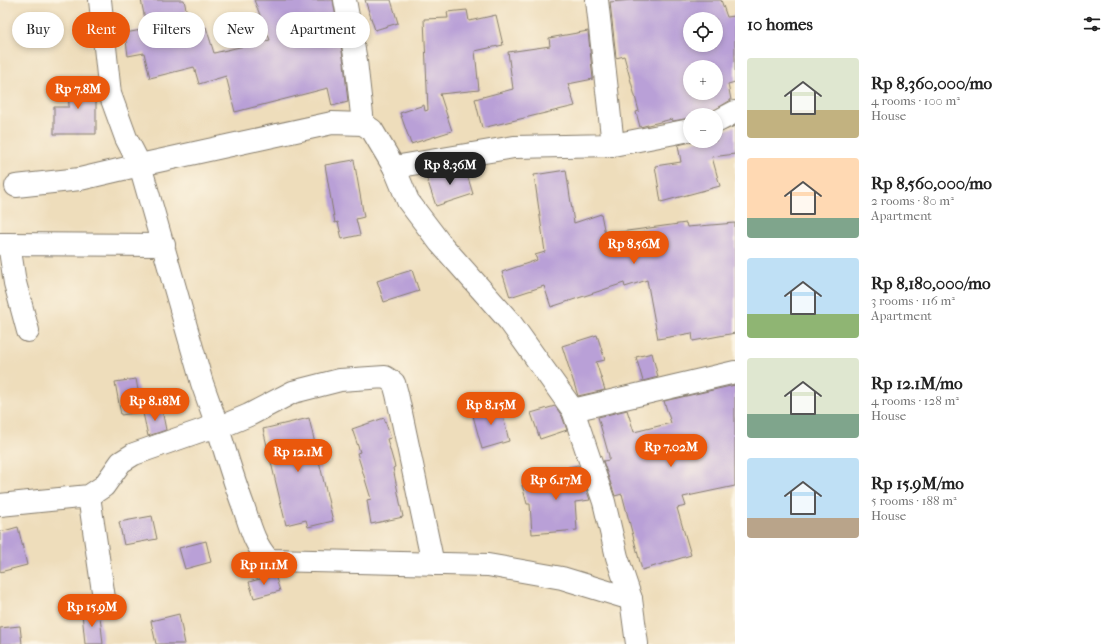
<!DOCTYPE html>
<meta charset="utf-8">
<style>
body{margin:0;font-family:"IM FELL French Canon",serif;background:#f2f2f2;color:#222;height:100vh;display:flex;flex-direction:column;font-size:15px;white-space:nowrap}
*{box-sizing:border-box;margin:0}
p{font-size:13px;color:#767676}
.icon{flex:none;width:22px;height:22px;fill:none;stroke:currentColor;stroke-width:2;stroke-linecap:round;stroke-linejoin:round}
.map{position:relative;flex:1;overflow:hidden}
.drawer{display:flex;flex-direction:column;background:#fff;width:380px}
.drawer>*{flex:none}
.top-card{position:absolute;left:12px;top:12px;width:380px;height:36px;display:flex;gap:8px}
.controls{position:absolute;left:683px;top:12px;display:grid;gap:8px}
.controls a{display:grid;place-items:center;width:40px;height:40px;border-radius:50%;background:#fff;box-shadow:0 2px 6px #0003;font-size:20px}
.price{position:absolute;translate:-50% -34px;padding:0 9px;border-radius:14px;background:#ea580c;color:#fff;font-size:13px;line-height:26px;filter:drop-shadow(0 1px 2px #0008)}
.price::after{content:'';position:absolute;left:50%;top:24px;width:12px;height:9px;margin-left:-6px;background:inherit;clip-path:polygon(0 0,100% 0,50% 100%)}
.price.on{background:#222;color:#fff}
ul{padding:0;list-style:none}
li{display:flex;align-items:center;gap:12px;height:100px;padding:0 12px}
li span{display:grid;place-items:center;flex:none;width:112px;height:80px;border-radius:4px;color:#555}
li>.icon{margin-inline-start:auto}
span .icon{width:48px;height:48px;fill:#fffc;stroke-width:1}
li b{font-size:17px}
h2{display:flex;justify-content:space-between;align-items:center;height:48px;padding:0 12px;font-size:17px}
.tag{padding:0 14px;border-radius:18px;background:#fff;box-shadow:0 2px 6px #0003;font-size:14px;line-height:36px}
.tag.on{background:#ea580c;color:#fff}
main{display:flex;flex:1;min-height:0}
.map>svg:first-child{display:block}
.building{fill:#b9a0d7;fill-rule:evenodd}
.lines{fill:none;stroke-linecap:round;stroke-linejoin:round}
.minor-casing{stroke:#857c6c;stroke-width:24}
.tertiary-casing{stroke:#857c6c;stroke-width:24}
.minor{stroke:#fff;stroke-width:22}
.tertiary{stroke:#fff;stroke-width:22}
</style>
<main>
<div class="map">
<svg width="735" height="644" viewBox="0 0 735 644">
<rect width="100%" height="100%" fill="#fcf5e5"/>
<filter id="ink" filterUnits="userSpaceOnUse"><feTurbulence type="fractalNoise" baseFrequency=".025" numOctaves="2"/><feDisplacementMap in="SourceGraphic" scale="8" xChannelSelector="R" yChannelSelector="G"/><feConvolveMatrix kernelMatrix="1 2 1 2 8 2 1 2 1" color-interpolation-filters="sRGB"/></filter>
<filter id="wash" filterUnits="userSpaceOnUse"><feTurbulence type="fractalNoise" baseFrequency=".012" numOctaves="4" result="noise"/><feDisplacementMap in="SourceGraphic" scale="16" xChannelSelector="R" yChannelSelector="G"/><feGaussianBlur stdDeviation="0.9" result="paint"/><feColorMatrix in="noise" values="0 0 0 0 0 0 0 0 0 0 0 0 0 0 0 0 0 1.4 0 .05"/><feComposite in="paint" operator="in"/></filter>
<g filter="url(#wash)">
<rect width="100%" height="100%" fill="#edb"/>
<g id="blocks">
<!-- building -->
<path class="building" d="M141 0H184L191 32 206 27 214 53 270 40 254 0H333L344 63 348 102 332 106 328 88 235 112 226 76 199 84 194 67 150 78 144 53 128 56 125 33 147 29Z
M365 0H391L398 23 375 30Z
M632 0H721L727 17 735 16V82L728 84 731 100 706 115H690V118L673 121 672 119 640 127 636 112 639 111 624 56 616 58 610 2ZM690 19H716V45H690ZM690 67H716V93H690Z
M467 10 469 21 496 15 503 45 475 51 479 90 440 94 452 131 411 144 400 113 424 105 425 111 428 110 424 19 448 18 447 12Z
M588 31 593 79 568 84 575 106 482 128 475 99 513 89 508 52 550 46 549 38Z
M96 81 99 101 96 102V134H54V107H69L68 83Z
M735 126V154L712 157 720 186 661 202 655 166 681 162 678 145 695 141H716V134Z
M354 160 364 217 356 219 360 235 342 239 338 222 335 223 325 165Z
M465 168 473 194 436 206 426 176Z
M566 170 574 223 601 214 605 234 686 223 687 227 735 223V333L693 341 692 333 658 339 647 280 625 287 624 283 551 307 544 286 510 297 502 272 537 260 535 255 545 252 534 175Z
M412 270 419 291 384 302 377 281Z
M597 335 605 360 596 362 605 390 578 396 562 346Z
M652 353 658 377 643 381 636 357Z
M136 379 142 412 121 415 115 382Z
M735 385V486L683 497 686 506 677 508 691 555 642 570 622 494 615 496 603 461 609 460V456L598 417 627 410 634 432 671 423 664 401Z
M500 404 509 441 482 449 472 412Z
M555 406 562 416 567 430 540 439 531 413Z
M162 410 166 430 148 436 143 413Z
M309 418 333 521 308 527 306 520 286 525 263 429Z
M384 418 391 438 387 439 395 467 393 468 403 517 371 524 367 500 371 499 357 453 360 452 352 429Z
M578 465 590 500 575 502 577 530 532 534 530 504H527L522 485 568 472V467Z
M152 516 157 539 124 545 119 522Z
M18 527 27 565 0 572V532Z
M206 541 211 562 185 569 179 548Z
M275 575 280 591 254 598 249 582Z
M94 611 100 616 103 644H85L82 613Z
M179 614 185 644H156L151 621Z
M20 626 22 644H0V628Z"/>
</g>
</g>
<g filter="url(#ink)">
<use href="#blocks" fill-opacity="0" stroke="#857c6c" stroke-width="1"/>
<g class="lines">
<defs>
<path id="minor" d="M345 0 356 61 363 124
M597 0 613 145
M716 122 735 112
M394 167 514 147 613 145 690 130
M0 244 164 245
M9 244 15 283 28 331
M573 410 735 372
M89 496 105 605
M0 505 89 496 104 486 121 462 134 454 203 430 218 428 202 383 140 165 80 179 16 186
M433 564 397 394 394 383 385 377 340 380 293 392 249 415 218 428C226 455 234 481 244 508 250 526 255 546 269 560L488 565 562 578 631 599"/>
<path id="tertiary" d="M100 0 110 94 126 138 140 165 332 123 363 124 372 130 394 167 408 201 440 243 510 322 573 410 604 502 617 557 631 599 637 644"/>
</defs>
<!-- minor casing -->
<use href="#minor" class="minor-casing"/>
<!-- tertiary casing -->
<use href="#tertiary" class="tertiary-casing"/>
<!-- minor -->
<use href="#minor" class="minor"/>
<!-- tertiary -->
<use href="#tertiary" class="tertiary"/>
</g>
</g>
</svg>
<div class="controls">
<a><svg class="icon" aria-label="locate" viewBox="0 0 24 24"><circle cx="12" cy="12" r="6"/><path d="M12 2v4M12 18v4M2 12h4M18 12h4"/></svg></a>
<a>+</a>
<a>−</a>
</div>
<b class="price" style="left:78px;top:110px">Rp 7.8M</b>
<b class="price on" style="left:450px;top:186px">Rp 8.36M</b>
<b class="price" style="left:634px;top:265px">Rp 8.56M</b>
<b class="price" style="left:155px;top:422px">Rp 8.18M</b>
<b class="price" style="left:491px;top:426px">Rp 8.15M</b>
<b class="price" style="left:671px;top:468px">Rp 7.02M</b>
<b class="price" style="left:298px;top:473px">Rp 12.1M</b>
<b class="price" style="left:556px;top:501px">Rp 6.17M</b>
<b class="price" style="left:264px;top:586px">Rp 11.1M</b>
<b class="price" style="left:92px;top:628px">Rp 15.9M</b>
<div class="top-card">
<a class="tag">Buy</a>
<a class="tag on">Rent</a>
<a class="tag">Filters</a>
<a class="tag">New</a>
<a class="tag">Apartment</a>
</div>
</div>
<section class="drawer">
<h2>10 homes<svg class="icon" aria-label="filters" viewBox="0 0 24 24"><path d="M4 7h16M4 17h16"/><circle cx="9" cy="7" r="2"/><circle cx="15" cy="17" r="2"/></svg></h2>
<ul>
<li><span style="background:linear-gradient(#dfe7d0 65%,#c2b280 0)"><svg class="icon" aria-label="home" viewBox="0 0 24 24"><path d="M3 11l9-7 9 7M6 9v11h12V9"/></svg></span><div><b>Rp 8,360,000/mo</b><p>4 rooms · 100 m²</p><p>House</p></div></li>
<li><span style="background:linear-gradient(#ffd9b3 75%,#7fa58c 0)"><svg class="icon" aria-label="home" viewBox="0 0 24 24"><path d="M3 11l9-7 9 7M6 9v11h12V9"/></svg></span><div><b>Rp 8,560,000/mo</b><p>2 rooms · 80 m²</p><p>Apartment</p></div></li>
<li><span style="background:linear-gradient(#bfe0f5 70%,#8fb573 0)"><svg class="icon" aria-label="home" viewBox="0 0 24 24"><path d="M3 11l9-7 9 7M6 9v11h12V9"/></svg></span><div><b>Rp 8,180,000/mo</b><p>3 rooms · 116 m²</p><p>Apartment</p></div></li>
<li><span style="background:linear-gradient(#dfe7d0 70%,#7fa58c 0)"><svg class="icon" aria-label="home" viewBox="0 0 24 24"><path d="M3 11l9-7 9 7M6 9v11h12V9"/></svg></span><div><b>Rp 12.1M/mo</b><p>4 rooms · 128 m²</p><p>House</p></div></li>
<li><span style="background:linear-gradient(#bfe0f5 75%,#b9a48a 0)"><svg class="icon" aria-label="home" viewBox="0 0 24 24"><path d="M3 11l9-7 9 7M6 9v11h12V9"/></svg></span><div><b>Rp 15.9M/mo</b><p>5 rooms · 188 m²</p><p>House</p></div></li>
</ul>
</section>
</main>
